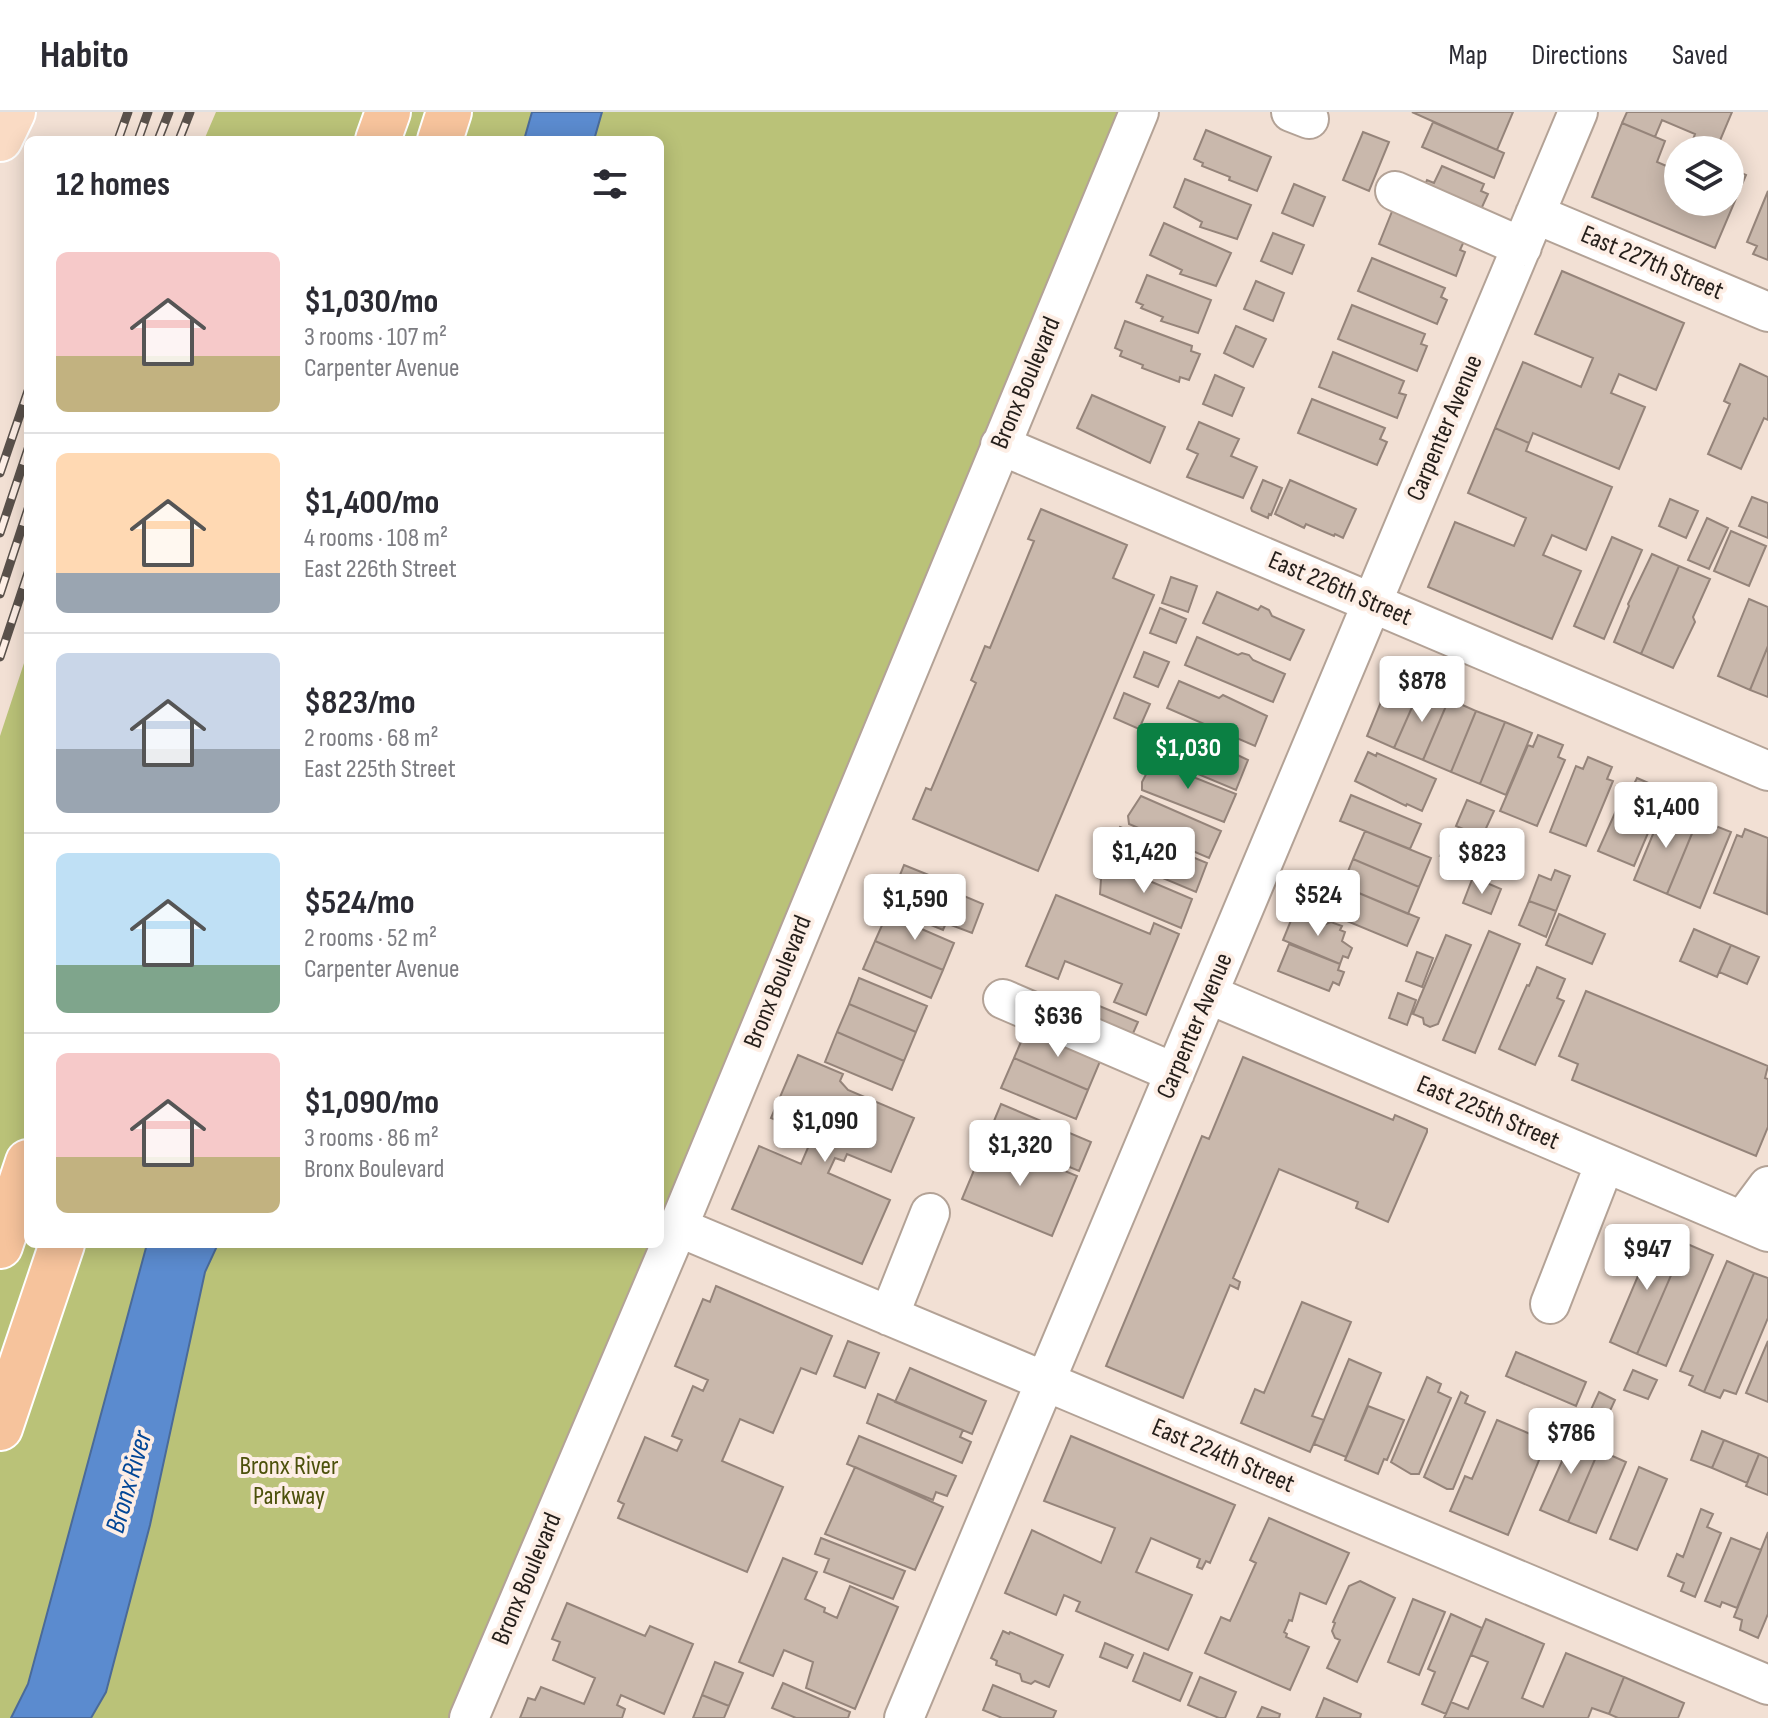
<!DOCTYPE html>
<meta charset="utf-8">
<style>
body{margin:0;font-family:"Sofia Sans Condensed",sans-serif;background:#f2f2f3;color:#2b2b33;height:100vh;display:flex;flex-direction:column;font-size:30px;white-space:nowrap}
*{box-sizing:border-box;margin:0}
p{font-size:26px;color:#7c7c81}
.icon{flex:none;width:44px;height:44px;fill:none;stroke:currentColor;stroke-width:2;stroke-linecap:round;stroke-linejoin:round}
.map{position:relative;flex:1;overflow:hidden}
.side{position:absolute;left:24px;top:24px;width:640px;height:1112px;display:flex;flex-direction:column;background:#fff;border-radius:12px;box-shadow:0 4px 20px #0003}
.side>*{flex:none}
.controls{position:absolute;left:1664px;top:24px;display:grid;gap:16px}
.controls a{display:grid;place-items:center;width:80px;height:80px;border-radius:50%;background:#fff;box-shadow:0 4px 20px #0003;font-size:40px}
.price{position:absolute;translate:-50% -68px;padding:0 18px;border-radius:8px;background:#fff;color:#222;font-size:26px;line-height:52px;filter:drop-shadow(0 2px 4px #0008)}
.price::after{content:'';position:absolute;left:50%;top:48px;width:24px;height:18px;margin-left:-12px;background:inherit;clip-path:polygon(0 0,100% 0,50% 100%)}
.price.on{background:#0b8043;color:#fff}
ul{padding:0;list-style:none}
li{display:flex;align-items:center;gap:24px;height:200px;padding:0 32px}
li+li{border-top:2px solid #e1e1e2}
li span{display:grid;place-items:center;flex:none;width:224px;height:160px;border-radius:12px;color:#555}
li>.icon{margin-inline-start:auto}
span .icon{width:96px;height:96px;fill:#fffc;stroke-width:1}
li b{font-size:34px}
h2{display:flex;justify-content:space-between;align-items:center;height:96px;padding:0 32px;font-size:34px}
header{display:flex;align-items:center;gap:48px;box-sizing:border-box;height:112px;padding:0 40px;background:#fff;border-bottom:2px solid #e1e1e2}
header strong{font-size:38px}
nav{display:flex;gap:44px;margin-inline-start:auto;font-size:28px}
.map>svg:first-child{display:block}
.green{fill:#bac278}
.water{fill:#5b8bcf;stroke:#4a6a99;stroke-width:2}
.building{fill:#c9b8ac;stroke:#95847a;stroke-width:2}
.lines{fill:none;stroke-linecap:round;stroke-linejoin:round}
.minor-casing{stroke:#b3a296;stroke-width:42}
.major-casing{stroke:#fff;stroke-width:48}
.highway-casing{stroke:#fff;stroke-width:48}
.minor{stroke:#fff;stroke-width:38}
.major{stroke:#fadbc4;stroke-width:44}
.highway{stroke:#f6c39c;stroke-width:44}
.rail-casing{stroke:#5a514b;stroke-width:9}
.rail{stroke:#fdeee5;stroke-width:6;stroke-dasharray:18;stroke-linecap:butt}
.labels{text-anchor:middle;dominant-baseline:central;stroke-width:8;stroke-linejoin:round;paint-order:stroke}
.street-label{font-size:26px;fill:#241e1a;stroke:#fdeee5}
.park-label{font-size:26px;fill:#4c510b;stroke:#fdeee5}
.water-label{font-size:28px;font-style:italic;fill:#024696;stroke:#fdeee5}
</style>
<header>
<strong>Habito</strong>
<nav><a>Map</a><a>Directions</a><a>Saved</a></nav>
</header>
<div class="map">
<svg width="1768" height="1606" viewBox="0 0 1768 1606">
<rect width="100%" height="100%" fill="#f2e0d4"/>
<!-- green -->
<path class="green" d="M216 0H1125L660 1108V28H204Z
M28 539V1132H650L454 1606H0V624Z"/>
<!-- water -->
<path class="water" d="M532 0H602L594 28H524Z
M147 1132H218L205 1160 150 1413 106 1580 91 1606H11L28 1572Z"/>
<!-- building -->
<path class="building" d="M1412 0H1513L1497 38Z
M1627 0H1732L1716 38H1689L1695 22 1662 8 1655 25 1622 11Z
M1433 10 1504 41 1494 66 1422 35Z
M1622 11 1665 29 1657 50 1678 59V90H1730V56L1746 63 1715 136 1592 85Z
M1206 18 1271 45 1257 79 1229 68 1230 65 1202 54 1203 51 1194 47Z
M1363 20 1389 30 1369 79 1343 68Z
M1442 54 1484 72 1481 79 1488 82 1477 106 1421 83 1427 68 1434 71Z
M1185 67 1251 93 1237 127 1200 115 1202 110 1174 95Z
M1294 72 1325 85 1313 114 1282 101Z
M1768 79V148L1753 142 1757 134 1747 130Z
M1393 97 1465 127 1460 138 1465 140 1456 164 1379 132Z
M1164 111 1231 141 1216 174 1180 162 1182 158 1150 143Z
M1273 121 1304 133 1292 162 1261 149Z
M1372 146 1445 176 1441 185 1447 188 1437 212 1358 179Z
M1562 159 1684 211 1656 278 1619 262 1611 281 1645 295 1619 357 1533 321 1529 331 1495 316 1523 250 1581 275 1593 246 1535 222Z
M1147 163 1211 188 1198 221 1161 209 1163 205 1141 196 1143 193 1136 190Z
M1256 169 1284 181 1273 209 1244 197Z
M1352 193 1425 222 1421 232 1427 234 1417 259 1338 227Z
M1125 209 1192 234 1191 239 1200 242 1189 268 1180 265 1179 270 1142 256 1143 253 1120 244 1122 239 1115 236Z
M1236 214 1266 227 1253 255 1224 241Z
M1333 240 1404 269 1399 281 1406 283 1397 306 1319 275Z
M1740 252 1768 265V308L1764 306 1741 357 1708 342 1730 292 1724 289Z
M1215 263 1244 276 1232 304 1203 292Z
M1092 283 1165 315 1150 351 1077 316Z
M1312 287 1385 316 1380 327 1387 330 1377 353 1298 321Z
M1199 310 1239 327 1231 344 1257 355 1243 386 1187 365 1198 342 1187 337Z
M1495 316 1529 331 1526 339 1612 375 1586 438 1552 423 1543 443 1581 459 1552 527 1428 475 1455 410 1514 434 1526 406 1468 381Z
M1263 368 1282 376 1271 403 1269 402 1268 406 1252 399 1251 396Z
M1290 368 1356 397 1343 426 1335 422 1334 424 1306 412 1304 416 1275 402Z
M1752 385 1768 391V426L1739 414Z
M1670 387 1698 399 1686 426 1659 414Z
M1041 397 1127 433 1113 466 1154 483 1038 759 913 707 926 676 931 678 976 571 971 568 985 534 990 536 1034 429 1028 427Z
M1707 406 1728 416 1709 457 1688 448Z
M1731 419 1766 434 1749 474 1714 459Z
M1612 425 1642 438 1604 527 1574 514Z
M1652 442 1679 454 1641 542 1614 530 1629 494 1628 492Z
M1679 454 1710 467 1693 505 1695 510 1673 556 1641 542Z
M1171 465 1197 474 1188 500 1162 491Z
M1217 480 1258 498 1261 494 1269 498 1272 504 1304 518 1290 548 1203 511Z
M1749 487 1768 495V534L1750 578 1718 564Z
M1160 496 1186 507 1176 531 1150 521Z
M1197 525 1238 543 1242 541 1249 543 1253 548 1285 562 1273 590 1185 553Z
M1768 534V585L1750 578Z
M1144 540 1169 550 1158 575 1134 565Z
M1392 563 1421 575 1394 636 1367 624Z
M1179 569 1219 586 1223 583 1267 604 1255 634 1167 596Z
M1421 575 1449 587 1423 648 1394 636Z
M1124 581 1150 592 1139 617 1114 606Z
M1449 587 1476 599 1451 660 1423 648Z
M1476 599 1505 610 1480 672 1451 660Z
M1505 610 1532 621 1506 683 1480 672Z
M1160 613 1200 630 1204 627 1248 648 1236 678 1148 641Z
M1538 623 1563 633 1558 645 1565 648 1537 714 1500 699 1528 633 1533 635Z
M1368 640 1376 644 1377 641 1436 667 1422 699 1407 692 1406 694 1355 669Z
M1588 645 1612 655 1607 667 1613 669 1586 734 1550 720 1576 654 1583 657Z
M1153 649 1236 682 1224 710 1142 678V670Z
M1637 666 1660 676 1656 686 1662 688 1634 754 1598 739 1627 674 1632 676Z
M1351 683 1421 712 1410 737 1340 709Z
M1141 684 1221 719 1209 746 1129 712 1128 704Z
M1467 688 1494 699 1482 725 1456 714Z
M1665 693 1698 707 1667 782 1634 768Z
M1698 707 1731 720 1700 796 1667 782Z
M1120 715 1207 751 1196 780 1115 746 1113 739 1116 732 1113 731Z
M1745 717 1768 726 1767 802 1714 781 1737 723 1742 725Z
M1451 718 1478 728 1467 755 1440 744Z
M1365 719 1431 746 1419 775 1353 747Z
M1353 747 1419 775 1408 802 1342 774Z
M1105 750 1192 787 1181 816 1100 782 1101 767 1098 766Z
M904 753 961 776 959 782 983 792 972 821 946 811 943 818 887 795Z
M1555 758 1570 764 1556 799 1529 789 1539 763 1551 768Z
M1473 765 1501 777 1491 802 1463 791Z
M1342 774 1419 806 1407 834 1330 802Z
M1056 783 1150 822 1154 811 1179 822 1146 903 1114 890 1122 872 1065 849 1058 867 1026 854Z
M1529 789 1556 799 1546 825 1519 813Z
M1294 801 1326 812 1331 810 1342 814 1340 818 1345 820 1342 829 1352 836 1348 846 1343 844 1340 852 1283 828Z
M887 802 954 831 943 858 875 829Z
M1559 802 1605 822 1592 852 1546 833Z
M1694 817 1731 833 1717 865 1680 849Z
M1489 819 1520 832 1475 941 1443 928Z
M1446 823 1471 833 1438 912 1430 915 1424 912 1423 906 1413 902Z
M875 829 943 858 931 886 863 857Z
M1289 832 1340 852 1338 858 1344 860 1339 873 1333 870 1329 879 1278 859Z
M1731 833 1759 845 1747 872 1719 860Z
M1417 840 1433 846 1422 875 1406 869Z
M1537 855 1565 867 1557 886 1564 889 1535 953 1499 937 1527 873 1529 874Z
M859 866 927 894 916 920 849 892Z
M1586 879 1768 954 1765 966 1768 967V1015L1756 1044 1572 968 1578 952 1559 944Z
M1398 881 1416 888 1407 913 1389 906Z
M1092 891 1138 910 1127 935 1082 915Z
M849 892 916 920 904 949 837 920Z
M1027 916 1101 947 1088 978 1014 946Z
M837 920 904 949 892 978 825 950Z
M798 943 843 962 840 969 848 978 914 1006 891 1060 847 1042 844 1049 835 1046 828 1061 890 1088 862 1152 732 1097 759 1034 801 1052 813 1024 771 1006Z
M1243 945 1393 1008 1395 1003 1427 1017V1020L1388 1110 1356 1096 1358 1090 1279 1057 1233 1166 1240 1170 1238 1177 1230 1173 1183 1286 1106 1254 1202 1024 1209 1027Z
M1014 946 1088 978 1076 1007 1001 976Z
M1001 992 1091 1030 1079 1059 1026 1037 1028 1031 1021 1028 1018 1033 989 1021Z
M987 1027 1077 1064 1052 1124 962 1087Z
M1657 1119 1685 1131 1637 1242 1610 1230Z
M1685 1131 1713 1143 1666 1254 1637 1242Z
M1727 1149 1754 1161 1704 1280 1689 1273 1693 1264 1680 1259Z
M1754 1161 1768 1166V1206L1736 1282 1724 1278 1720 1286 1704 1280Z
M716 1174 832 1224 816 1262 801 1256 773 1321 740 1307 722 1349 783 1375 747 1460 618 1406 624 1392 618 1389 645 1325 677 1339 682 1328 672 1324 693 1274 703 1279 708 1268 675 1254 703 1187 710 1190Z
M1302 1190 1351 1210 1312 1304 1324 1308 1310 1340 1241 1311 1255 1277 1264 1281Z
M848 1229 879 1241 865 1276 834 1264Z
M1768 1229V1290L1746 1281Z
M1516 1240 1586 1270 1576 1294 1506 1264Z
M1349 1247 1381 1261 1346 1345 1314 1332Z
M910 1256 986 1289 972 1322 895 1290Z
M1633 1258 1657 1268 1648 1287 1624 1278Z
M1427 1265 1441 1272 1438 1280 1451 1286 1419 1362H1411L1391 1350Z
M1461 1280 1468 1284 1465 1291 1485 1300 1453 1377H1447L1424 1365Z
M1599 1280 1615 1288 1604 1312 1588 1304Z
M878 1282 963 1318 960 1325 971 1330 962 1351 867 1311Z
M1368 1294 1404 1308 1387 1348 1384 1347 1378 1362 1345 1348Z
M1497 1308 1547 1329 1508 1423 1450 1399 1465 1364 1472 1367Z
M1576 1318 1601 1328 1597 1337 1599 1338 1568 1410 1540 1398Z
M1702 1319 1724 1328 1712 1356 1691 1348Z
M859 1324 956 1364 947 1384 936 1380 933 1388 847 1352Z
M1071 1324 1235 1393 1210 1451 1206 1449 1202 1457 1197 1455 1200 1447 1151 1426 1136 1460 1192 1483 1168 1538 1076 1499 1080 1490 1064 1483 1056 1503 1005 1481 1032 1418 1101 1451 1115 1416 1044 1389Z
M1724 1328 1759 1342 1747 1371 1712 1356Z
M1599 1338 1626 1350 1596 1421 1568 1410Z
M1759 1342 1768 1346V1383L1746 1374Z
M855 1355 943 1395 915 1458 825 1422Z
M1639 1355 1667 1367 1637 1438 1610 1427Z
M1701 1397 1713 1402 1707 1415 1721 1421 1695 1485 1681 1479 1684 1471 1668 1464 1677 1442 1683 1445Z
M1269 1406 1349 1441 1326 1492 1300 1481 1292 1509 1289 1508 1284 1520 1287 1522 1286 1525 1309 1535 1290 1578 1205 1541 1221 1505 1230 1509 1256 1451 1250 1448Z
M1768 1420V1502L1758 1526 1740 1518 1742 1508 1734 1505Z
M821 1426 905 1459 893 1487 824 1460 829 1447 815 1442Z
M1731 1426 1761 1438 1737 1496 1722 1490 1720 1495 1705 1489Z
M783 1446 817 1460 805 1487 825 1496 824 1500 837 1506 850 1474 898 1495 855 1597 806 1576 813 1550 784 1538 773 1564 739 1550Z
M1360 1469 1395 1486 1357 1570 1327 1556 1340 1528 1335 1526 1332 1519 1335 1511 1333 1510 1349 1474Z
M1413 1487 1445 1500 1419 1563 1388 1550Z
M567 1491 645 1524 650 1514 693 1532 664 1602 621 1583 617 1593 625 1597 622 1606H520L528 1586 535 1588 541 1575 584 1592 595 1566 553 1548 560 1530 552 1527Z
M1451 1502 1482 1516 1446 1602 1422 1592 1435 1560 1428 1557Z
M1486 1507 1544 1532 1522 1586 1543 1595 1566 1541 1624 1565 1609 1602 1592 1596 1588 1606H1444L1451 1590 1468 1597 1488 1550 1471 1543Z
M1003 1519 1009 1522 1010 1520 1063 1543 1049 1575 1035 1569 1031 1572 1022 1569 1020 1562 996 1553 997 1549 991 1546Z
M1105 1531 1133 1543 1127 1556 1100 1545Z
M1144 1541 1192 1561 1180 1589 1133 1569Z
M715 1550 743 1561 729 1594 702 1583Z
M1200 1565 1236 1580 1225 1606H1219L1188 1593Z
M1624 1565 1684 1591 1678 1606H1618L1609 1602Z
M783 1571 850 1600 848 1606H796L772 1596Z
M993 1573 1056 1599 1053 1606H1002L983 1598Z
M702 1583 729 1594 724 1606H693Z
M1324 1586 1361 1602 1360 1606H1316Z
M1262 1595 1280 1602 1279 1606H1257Z"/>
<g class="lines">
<defs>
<path id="minor" d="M1291 0 1309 7
M1395 79 1522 135
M1535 102 1768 200
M1000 333 1768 659
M1208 882 1768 1120
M1003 887 1175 961
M1742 1109 1768 1074
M678 1115 1768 1573
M1550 1192 1605 1051
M889 1204 930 1101
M469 1606 678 1115 1139 0
M904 1606 1578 0"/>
<path id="major" d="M0 27 13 0"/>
<path id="highway" d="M378 28 388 0
M440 28 449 0
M0 1134 28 1050
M0 1316 62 1132"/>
</defs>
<!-- minor casing -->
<use href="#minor" class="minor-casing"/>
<!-- major casing -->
<use href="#major" class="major-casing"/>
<!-- highway casing -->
<use href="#highway" class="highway-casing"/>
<!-- minor -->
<use href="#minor" class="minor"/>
<!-- major -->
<use href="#major" class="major"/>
<!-- highway -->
<use href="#highway" class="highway"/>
<defs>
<path id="rail" d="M118 28 128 0
M138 28 148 0
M158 28 169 0
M179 28 190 0
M0 361 28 279
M0 421 28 337
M0 482 28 397
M0 545 28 461"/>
</defs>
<!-- rail casing -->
<use href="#rail" class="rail-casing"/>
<!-- rail -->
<use href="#rail" class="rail"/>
</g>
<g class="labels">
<!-- street labels -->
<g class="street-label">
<text transform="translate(1652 151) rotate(23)">East 227th Street</text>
<text transform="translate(1026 271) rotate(-67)">Bronx Boulevard</text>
<text transform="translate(1445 316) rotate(-67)">Carpenter Avenue</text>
<text transform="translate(1340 477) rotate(23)">East 226th Street</text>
<text transform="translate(778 870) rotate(-68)">Bronx Boulevard</text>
<text transform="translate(1195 914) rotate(-67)">Carpenter Avenue</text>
<text transform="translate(1488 1001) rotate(23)">East 225th Street</text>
<text transform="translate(1223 1344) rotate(23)">East 224th Street</text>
<text transform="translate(527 1467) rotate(-67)">Bronx Boulevard</text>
</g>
<!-- park labels -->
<g class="park-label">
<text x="289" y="1354">Bronx River<tspan x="289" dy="30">Parkway</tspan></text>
</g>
<!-- water labels -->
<g class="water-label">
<text transform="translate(129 1370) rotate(-74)">Bronx River</text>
</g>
</g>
</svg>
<div class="controls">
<a><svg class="icon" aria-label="layers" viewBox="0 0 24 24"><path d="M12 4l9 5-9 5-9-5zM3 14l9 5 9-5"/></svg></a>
</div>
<b class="price" style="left:1422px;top:612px">$878</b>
<b class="price on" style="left:1188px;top:679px">$1,030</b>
<b class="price" style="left:1666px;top:738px">$1,400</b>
<b class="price" style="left:1144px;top:783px">$1,420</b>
<b class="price" style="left:1482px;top:784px">$823</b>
<b class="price" style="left:1318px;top:826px">$524</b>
<b class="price" style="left:915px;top:830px">$1,590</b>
<b class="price" style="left:1058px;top:947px">$636</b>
<b class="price" style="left:825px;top:1052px">$1,090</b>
<b class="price" style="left:1020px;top:1076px">$1,320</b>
<b class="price" style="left:1647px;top:1180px">$947</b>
<b class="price" style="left:1571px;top:1364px">$786</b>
<section class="side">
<h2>12 homes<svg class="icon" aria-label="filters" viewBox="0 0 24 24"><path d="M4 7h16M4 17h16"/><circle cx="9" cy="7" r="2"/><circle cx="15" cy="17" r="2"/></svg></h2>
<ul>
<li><span style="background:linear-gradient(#f6c9c9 65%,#c2b280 0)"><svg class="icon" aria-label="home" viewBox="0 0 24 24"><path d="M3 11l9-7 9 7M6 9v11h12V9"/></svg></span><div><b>$1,030/mo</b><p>3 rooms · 107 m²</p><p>Carpenter Avenue</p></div></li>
<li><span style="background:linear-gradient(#ffd9b3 75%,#9aa5b1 0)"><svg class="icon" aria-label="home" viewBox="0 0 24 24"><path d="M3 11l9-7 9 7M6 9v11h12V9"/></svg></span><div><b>$1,400/mo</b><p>4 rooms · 108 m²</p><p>East 226th Street</p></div></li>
<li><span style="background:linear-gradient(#c9d6e8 60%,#9aa5b1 0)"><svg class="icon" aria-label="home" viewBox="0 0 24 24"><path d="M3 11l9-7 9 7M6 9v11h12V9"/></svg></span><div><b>$823/mo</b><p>2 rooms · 68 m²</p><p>East 225th Street</p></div></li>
<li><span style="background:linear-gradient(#bfe0f5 70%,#7fa58c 0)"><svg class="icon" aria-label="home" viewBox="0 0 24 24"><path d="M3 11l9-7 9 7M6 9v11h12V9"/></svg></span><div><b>$524/mo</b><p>2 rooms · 52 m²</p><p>Carpenter Avenue</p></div></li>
<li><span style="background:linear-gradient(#f6c9c9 65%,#c2b280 0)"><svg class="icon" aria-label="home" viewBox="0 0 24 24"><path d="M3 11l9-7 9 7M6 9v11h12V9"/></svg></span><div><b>$1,090/mo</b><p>3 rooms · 86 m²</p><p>Bronx Boulevard</p></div></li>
</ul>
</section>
</div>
